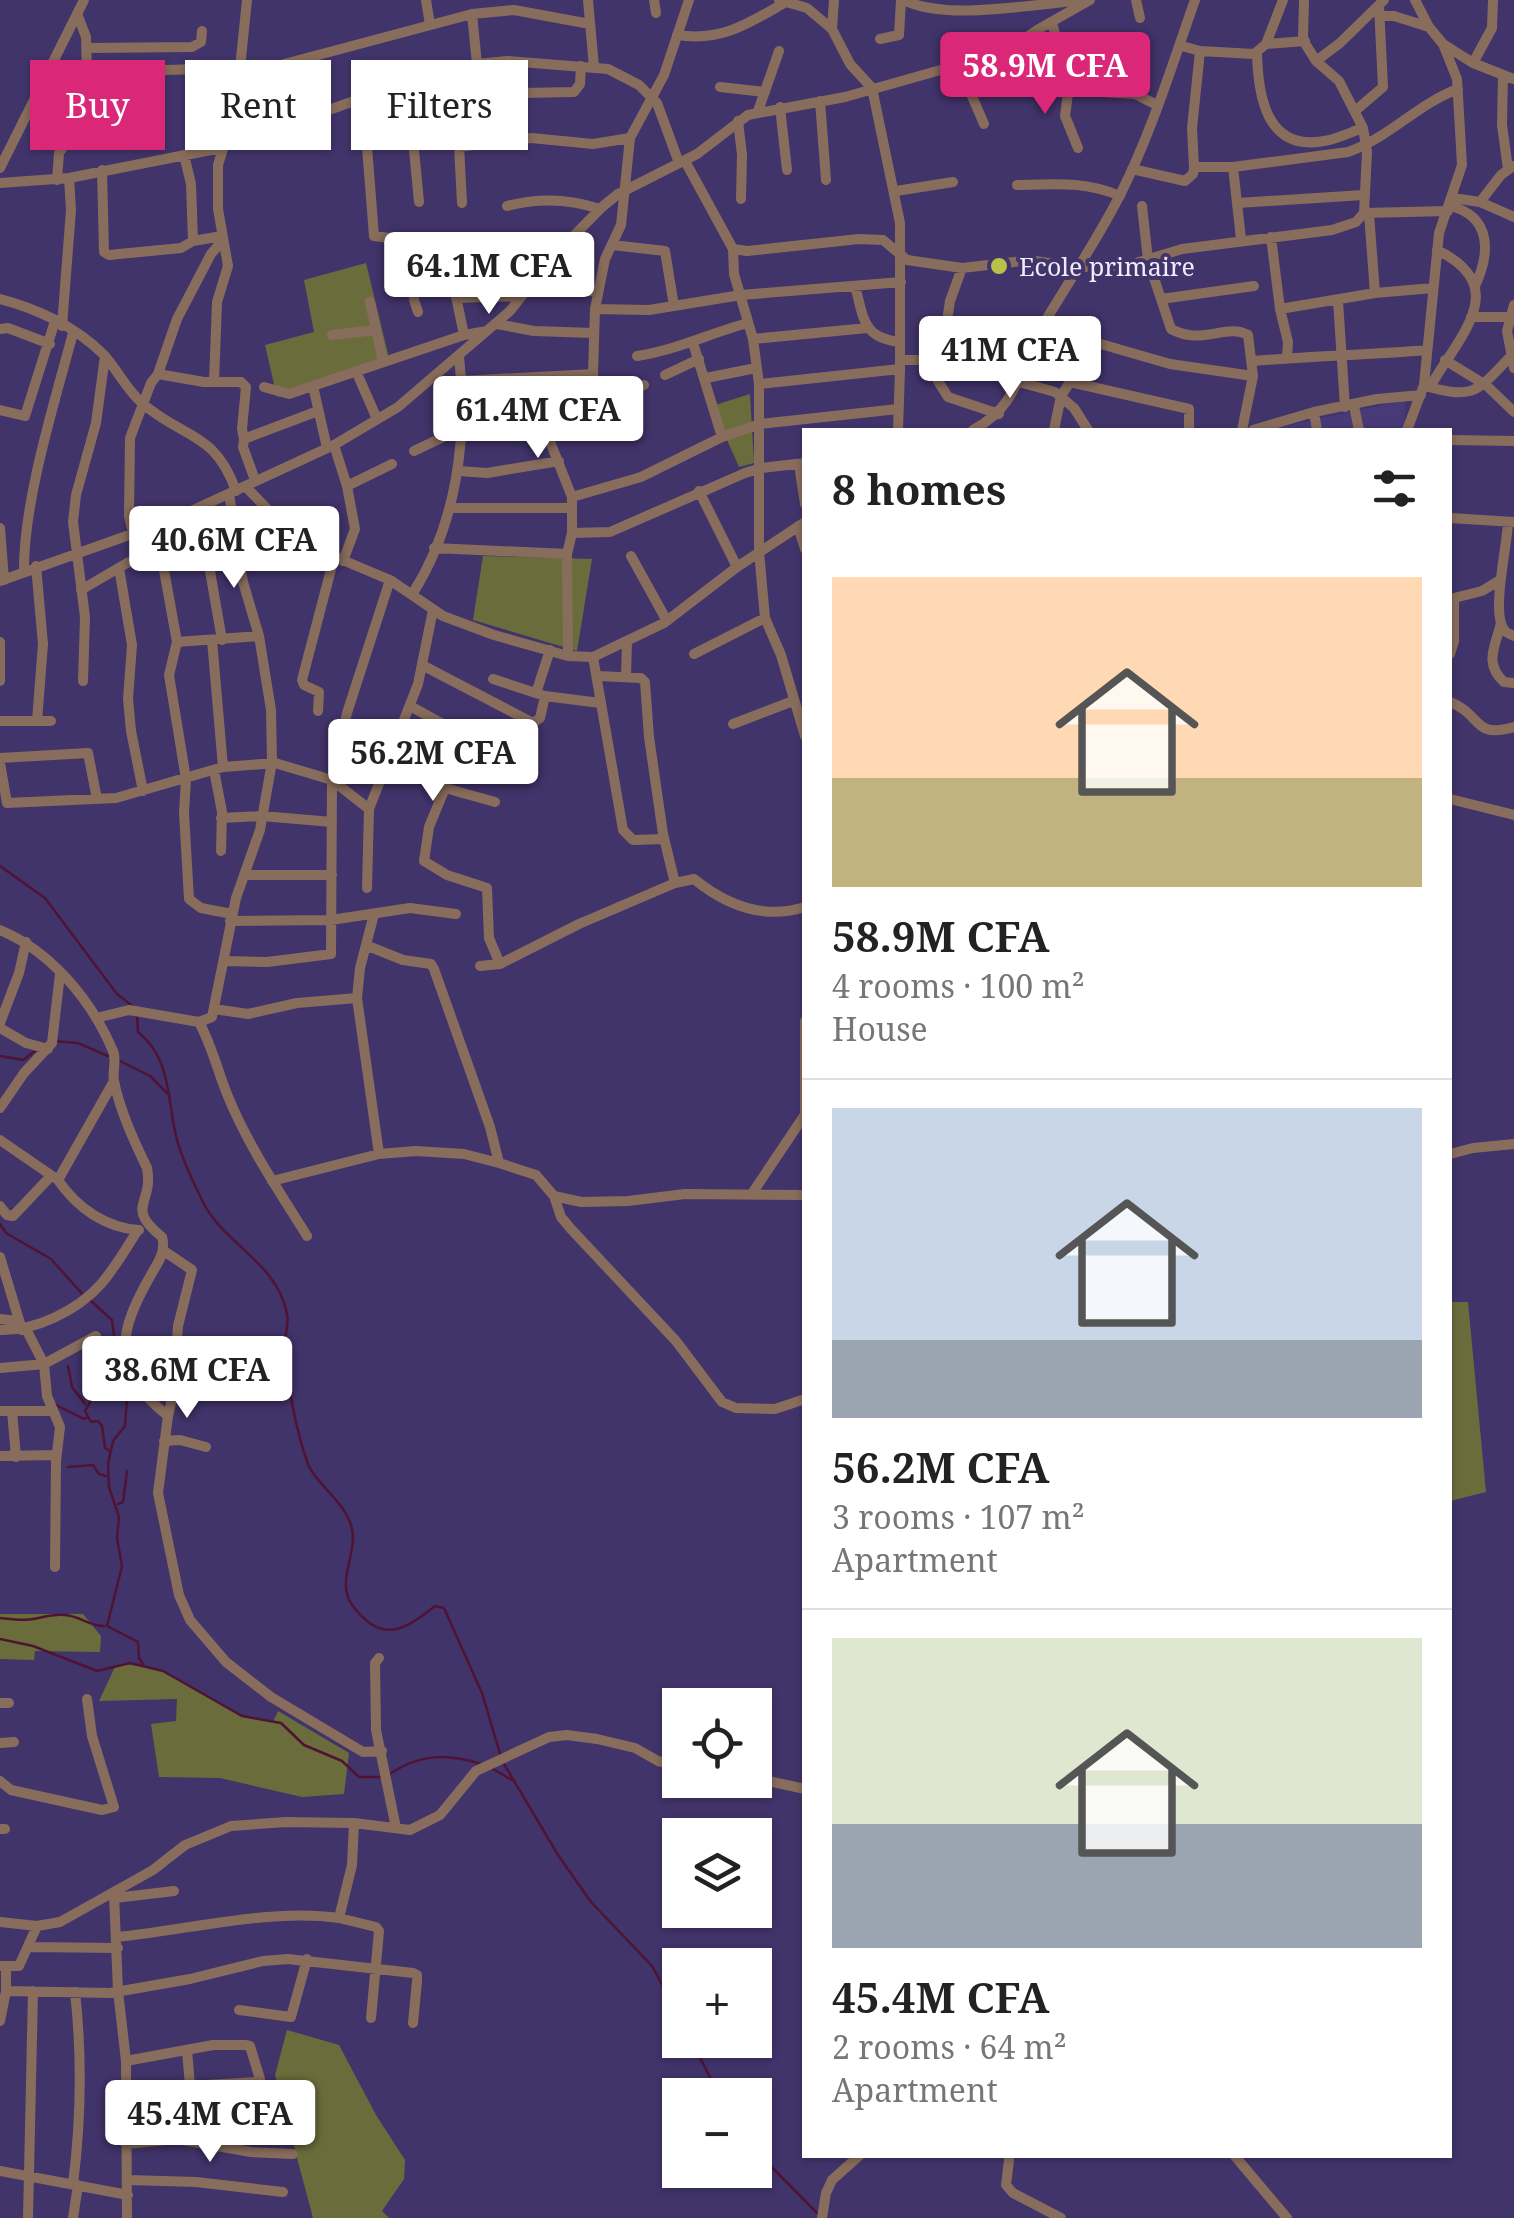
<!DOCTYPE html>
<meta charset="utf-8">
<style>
body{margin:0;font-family:"Noto Serif",serif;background:#f6f6f6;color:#222;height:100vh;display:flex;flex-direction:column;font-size:38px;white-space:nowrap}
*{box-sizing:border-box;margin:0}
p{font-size:32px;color:#767676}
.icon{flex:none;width:55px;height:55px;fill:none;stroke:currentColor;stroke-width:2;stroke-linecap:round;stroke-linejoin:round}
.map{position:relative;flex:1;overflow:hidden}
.drawer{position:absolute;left:802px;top:428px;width:650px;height:1730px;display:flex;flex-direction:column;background:#fff;border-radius:0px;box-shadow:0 2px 8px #0004}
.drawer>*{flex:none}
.top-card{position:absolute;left:30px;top:60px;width:622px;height:90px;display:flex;gap:20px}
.controls{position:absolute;left:662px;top:1688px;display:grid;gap:20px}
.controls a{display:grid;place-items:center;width:110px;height:110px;border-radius:0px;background:#fff;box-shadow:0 2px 8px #0004;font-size:50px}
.price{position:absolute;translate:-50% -85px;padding:0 22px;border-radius:10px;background:#fff;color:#222;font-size:32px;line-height:65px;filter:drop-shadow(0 2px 5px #0008)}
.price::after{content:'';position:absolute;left:50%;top:60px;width:30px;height:22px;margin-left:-15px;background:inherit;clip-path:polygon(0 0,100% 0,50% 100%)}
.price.selected{background:#db2777;color:#fff}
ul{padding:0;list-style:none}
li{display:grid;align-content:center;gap:20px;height:530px;padding:0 30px}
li+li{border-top:2px solid #e0e0e0}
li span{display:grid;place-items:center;height:310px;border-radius:0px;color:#555}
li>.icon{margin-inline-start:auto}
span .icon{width:180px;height:180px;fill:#fffc;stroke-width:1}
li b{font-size:42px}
h2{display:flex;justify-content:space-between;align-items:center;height:120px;padding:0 30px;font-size:42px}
.chip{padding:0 35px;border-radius:0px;background:#fff;box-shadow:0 2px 8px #0004;font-size:35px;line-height:90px}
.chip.selected{background:#db2777;color:#fff}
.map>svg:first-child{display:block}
.built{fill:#483978}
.green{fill:#6a6d3b}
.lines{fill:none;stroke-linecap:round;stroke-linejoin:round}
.stream{stroke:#501333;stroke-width:2.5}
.minor{stroke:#896d5c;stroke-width:10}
.poi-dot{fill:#bac045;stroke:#41346b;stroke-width:4}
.labels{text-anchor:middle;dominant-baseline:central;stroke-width:8;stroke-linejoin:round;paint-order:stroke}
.poi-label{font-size:25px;fill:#eeecfa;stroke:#41346b;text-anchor:start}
</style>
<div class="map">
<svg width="1514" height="2218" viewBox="0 0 1514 2218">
<rect width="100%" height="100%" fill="#41346b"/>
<!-- built -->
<path class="built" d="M1405 400 1404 430H1268Z"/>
<!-- green -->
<path class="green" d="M366 263 389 358 277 397 265 345 314 332 304 280Z
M750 394 754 463 739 467 712 406Z
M483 556 592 559 577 651 473 620Z
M1450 1302H1468L1486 1492 1450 1501Z
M0 1614H83L101 1636 100 1652 35 1651 34 1660 0 1659Z
M123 1663 163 1671 242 1716 273 1722 278 1711 349 1753 344 1794 302 1797 220 1778 159 1777 151 1724 176 1721 177 1699 99 1701 115 1667Z
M287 2030 339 2045 376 2115 405 2160 404 2179 382 2211 389 2218H313L275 2075Z"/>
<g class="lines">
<!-- stream -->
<path class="stream" d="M0 866 45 898 117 994 131 1005
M137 1016 138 1032C171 1058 167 1098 176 1136 181 1157 192 1180 202 1200 222 1244 277 1261 287 1314 289 1324 285 1334 285 1344 286 1378 296 1432 308 1464 315 1483 343 1500 351 1525 360 1551 334 1582 353 1606 381 1644 404 1631 435 1606L444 1608 482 1693 501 1757
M54 1041 78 1043 108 1056
M0 1056 23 1060 35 1051
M120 1061 150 1076 170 1096
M0 1224 6 1233 51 1259 85 1297
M91 1301 112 1320 115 1343 120 1350 117 1370 127 1398 125 1426 113 1441 108 1464 109 1487 119 1517 117 1538 122 1566 107 1626 138 1642 139 1658 143 1664
M216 1345 264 1369 275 1385 290 1389
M68 1366 72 1387 85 1404
M94 1374 92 1399 85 1411 91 1422 98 1421 102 1426 105 1448 110 1451
M56 1405 84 1419 88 1417
M68 1467 93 1465 99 1474 106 1476
M118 1504 123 1502 127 1471
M0 1618C10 1619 24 1621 33 1619 44 1617 53 1614 65 1615 80 1616 89 1626 104 1626
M0 1639 33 1646 97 1671 130 1663 163 1671 242 1716 281 1723 304 1745 342 1761 359 1777H382
M504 1764 558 1855 591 1902 652 1966 680 2017
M493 1769 512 1780
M390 1774C419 1754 447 1753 481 1764
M691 2040 719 2095
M755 2150 817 2213"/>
<!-- minor -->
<path class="minor" d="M426 0 430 25
M588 0 594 67
M654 0 656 13
M904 0C946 22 1039 3 1086 0
M1136 0 1140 18
M1304 0 1303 37 1306 45 1316 61 1339 81 1363 128 1367 152 1364 213 1448 211
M472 14 477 64
M1380 16H1394L1429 27
M1052 23C1058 41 1061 70 1069 86L1065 116 1078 148
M832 29 834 0
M677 35C722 42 749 23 786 2
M880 39 899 35 901 0
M1266 44 1305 41
M1443 44 1473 63 1514 79
M1182 46 1200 51 1254 54 1266 44 1283 0
M87 48 192 47 201 42 202 31
M1257 53C1258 95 1266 152 1324 141 1337 139 1351 132 1363 128
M1316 61 1340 43 1384 0
M1473 63 1492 28 1493 0
M959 66 984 124
M455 69 462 203
M1503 75 1502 125 1508 169
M88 78H124L165 70 273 67 472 14 514 10 590 24
M1069 86 1084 91 1135 94 1157 105
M720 87 765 92
M389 90 412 129 419 202
M457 94 574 92 580 84 581 66
M820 101 826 180
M356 102 367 147 374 236 551 259
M780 107 787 170
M191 109 193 69
M758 111 779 51
M1355 111 1383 87 1379 6
M738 121 742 155 741 199
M458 147 531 138 593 144 630 138
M685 161 733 249 747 251 859 239 883 240 907 260 962 268 1030 260 1059 265 1077 272
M1194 167 1192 128 1200 51
M1233 167 1241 239
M0 168 84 0
M1132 169 1185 181 1193 174 1194 167H1233L1348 152C1389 138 1417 104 1458 89
M102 170 104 252 109 255 181 248 193 241 191 184 184 155
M57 180 59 153 88 109 86 37 78 16
M0 183 69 178 221 148 255 122 326 111 407 82 477 64 507 61 608 69 639 85 657 103 679 163
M1017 185C1054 184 1086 181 1120 196
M896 191 953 182
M1453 198 1480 202 1514 217
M1480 202 1501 175 1513 166
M1238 203 1363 195
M507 206C537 198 570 199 600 209
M1142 206 1148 260 1171 329C1202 346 1226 323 1248 335L1253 376 1242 430
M1450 206C1491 216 1491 252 1475 286
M1369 214 1375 293
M1271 237 1280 309 1288 342 1287 358
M193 241 222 236
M412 243 414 300 418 312
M612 245 665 251 674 306
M454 248 453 282 464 335
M733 249 734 274 753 339 759 384V552L765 618 781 655 805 736
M491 252 489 275 499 297
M1079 267 1126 266 1182 249 1332 230 1356 222 1364 213
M962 268 950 301 938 381 948 397 999 414
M534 283 597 292
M855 286C864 318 862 338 900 342
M456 298 522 296
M0 299C36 308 76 327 103 354 117 369 126 389 142 403 183 439 215 431 236 491
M1161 299 1254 286
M1338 301 1345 407
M370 302 383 361
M1514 305 1507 331 1514 368
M595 309 649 310 741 295 901 282
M1280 309 1375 293 1433 288
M1471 317H1509
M497 324 534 331 593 333
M975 325 1036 337
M62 326 71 210 69 178
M1042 327 1170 364 1253 376
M0 329 8 328 50 344
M332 335 376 330
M753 339 867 328
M693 343 722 437
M637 356C677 350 710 333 748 323
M901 360H941L1055 392 1074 408 1088 430
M1445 360 1487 386 1514 412
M1253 361C1311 356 1369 355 1427 350
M356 371 377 419
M158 374 177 319 211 254 223 240
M665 375 699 359
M706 378 756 368
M460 381 593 374
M214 382 217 302 228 266 218 209V165L236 107 247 0
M759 384 900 369V223L872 88 850 64 832 29 807 8 779 0
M313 386 327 448
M1425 386C1476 400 1477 391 1511 356
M264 387 289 394 464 335 487 331
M1430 387C1459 336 1513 287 1437 250
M596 404 593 374 595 309 605 259 621 225 630 138 664 75 689 0
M1354 406 1359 430
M0 410 25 416 55 321
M1314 412 1317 430
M461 421 538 422 543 424 572 497V533L567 554 568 656
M543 424 644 385
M898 430 900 369
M973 430C1021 404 1018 368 1043 325 1069 281 1098 239 1121 193 1152 131 1172 65 1195 0
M1054 430 1061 396 1070 382 1189 409V430
M1253 430 1314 412 1377 399 1421 395
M1407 430 1424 385 1439 233 1462 165 1457 79 1443 44 1429 27 1415 0
M1450 440 1514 441
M334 445 347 486 392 464
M414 451 460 429
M799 464 805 504
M459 471 487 473 559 461
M255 480 243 447 244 439 318 411
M245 486 275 517 314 548 390 580 443 616 494 635 568 656 593 657 664 623 737 567 805 522
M699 491 737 567
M572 497 641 477 722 437 760 424 898 409
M452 508H572
M1450 518 1514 522
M1508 522C1507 547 1493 605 1502 626 1505 633 1508 633 1514 636
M798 526 805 549
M0 528 4 580
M133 533 129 516 130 438 151 383 158 374 204 382H241L246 387 242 429 244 439
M572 533 610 532 745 473 761 468 805 463
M434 548 567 554
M631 556 667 621
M343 561 355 529 347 486
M36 566 43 644 37 721
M119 568 132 645 128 699 131 731 143 791
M24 572C23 502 55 401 73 333
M0 581 174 519 334 445 398 407 510 311 551 259 602 207 618 194 697 154 748 115 845 97 983 58 1000 56 1037 30 1090 0
M81 590 127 563 157 551 164 570 177 642 259 636
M413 593C457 523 468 437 459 356
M1501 623C1496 645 1483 663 1504 682L1514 683
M212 640 223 767
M222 640 206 548 238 537
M0 642V681
M177 642 169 675 186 779 184 813 189 899 201 908 232 914
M694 654 765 618
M1450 654 1454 641V598L1482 591 1500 580
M593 657 623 830 633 840 664 839
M422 665 533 723 540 718 545 696
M626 676 627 642
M493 679 545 696 600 703
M83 681 85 617 73 522 76 495 96 423 105 356
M536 693 550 650
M1450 702C1483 715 1472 739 1514 727
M410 706 512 762
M318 711 319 692 304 685 302 680 334 558
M0 721H51
M733 724 793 701
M0 758 88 753 97 799
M386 762 445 788 495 802
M0 763 7 803 116 798 223 767 275 763 332 780 369 809 367 888
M214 770 222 812 221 851
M421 776 452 729
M445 788 429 827 424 861 447 875 487 888 489 938 500 964
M1450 799 1514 815
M369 809 418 684 433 610
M221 818 262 816 332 822
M244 875H332
M675 883 694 879C726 905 764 920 805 907
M374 914 360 968 357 998 379 1154
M230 921 331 920 410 908 456 914
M0 930C51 951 92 1001 113 1051 117 1060 112 1071 114 1081 120 1111 134 1141 147 1168 154 1205 124 1206 162 1237 166 1251 159 1261 152 1273 118 1332 109 1369 168 1416L158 1493 179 1595 190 1620 226 1662 271 1697 363 1752 382 1751
M368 946 403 960 431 964 434 969 490 1127 499 1163
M224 961 267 962 331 954 332 780 347 713 390 580
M480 966 500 964 579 924 675 883 663 834 649 737 645 682 641 678 598 676
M214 1009 248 1014 297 1003 357 998
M96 1018 129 1010 199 1022 212 1017 236 898 260 830 272 762 271 710 259 636 243 582 229 494
M805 1021V1122
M199 1022C212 1046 217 1069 227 1094 247 1144 279 1191 307 1236
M0 1023 19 973 26 942
M0 1028 26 1043 48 1049
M0 1108 24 1073 52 1043 60 974
M0 1140 58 1180 114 1081
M1450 1154 1473 1148 1514 1144
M58 1180C77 1208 106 1228 139 1230
M272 1181 379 1154 416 1151 464 1154 499 1163 536 1175 554 1196 581 1202 628 1201 685 1194 805 1195
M753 1192 804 1116
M554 1196 561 1217 571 1229 676 1341 722 1402 736 1408 775 1409 805 1399
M0 1206 7 1215 13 1216 50 1177
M164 1251 192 1270 178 1326 173 1394 168 1416
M0 1257 22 1330
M0 1319 19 1321
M26 1329 44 1364 47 1396 60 1427 56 1461 55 1567
M0 1330C35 1331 77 1311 101 1284 115 1268 126 1248 138 1230
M0 1368 44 1364 96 1336
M0 1411H52
M12 1411 16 1457
M164 1441 180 1440 206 1447
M0 1456 56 1455
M379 1658 375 1663 376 1730 396 1828
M0 1703H9
M0 1743 14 1742
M755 1778 805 1789
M0 1781 11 1790 102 1810 114 1807 92 1736 87 1699
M0 1829H5
M114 1894 118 1991 126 2061 127 2218
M115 1898 174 1891
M339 1918 376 1927 379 1931 371 2018
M0 1922 37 1926 60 1922 153 1870 185 1845 231 1826 286 1822 354 1823 410 1830 440 1815 476 1771 549 1737 567 1735 597 1739 635 1748 658 1761 680 1766
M117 1937C188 1930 270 1908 339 1918L352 1865 354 1823
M29 1947 118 1948
M1 1966H19L37 1926
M6 1966V1991L110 1993 190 1979 263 1961 288 1959 413 1973 417 1975V1981L413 2023
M239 2010 291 2017 307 1959
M0 2021 6 1991
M187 2050 190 2086
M208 2085 210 2144
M124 2100 190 2086 258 2082 260 2079 250 2046 245 2045H213L126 2061
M126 2144 177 2139 251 2152 293 2154
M1234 2155 1287 2218
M1009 2160 1006 2185 1013 2193 1061 2218
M0 2171 128 2195
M128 2180 196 2182 283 2192
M73 2184C81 2121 82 2055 75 1992
M28 2218 33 1991
M73 2218 78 2185
M822 2218 826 2193 832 2180 860 2155"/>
</g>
<!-- markers -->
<circle class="poi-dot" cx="999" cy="266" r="10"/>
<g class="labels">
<!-- poi labels -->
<g class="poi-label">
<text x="1019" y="266">Ecole primaire</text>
</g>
</g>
</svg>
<div class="controls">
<a><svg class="icon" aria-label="locate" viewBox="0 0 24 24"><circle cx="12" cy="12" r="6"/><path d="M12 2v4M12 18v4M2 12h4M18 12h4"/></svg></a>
<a><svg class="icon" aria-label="layers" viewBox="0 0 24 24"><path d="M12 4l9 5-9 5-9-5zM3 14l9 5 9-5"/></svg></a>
<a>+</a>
<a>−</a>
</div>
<b class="price selected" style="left:1045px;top:117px">58.9M CFA</b>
<b class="price" style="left:489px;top:317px">64.1M CFA</b>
<b class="price" style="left:1010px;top:401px">41M CFA</b>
<b class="price" style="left:538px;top:461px">61.4M CFA</b>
<b class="price" style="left:234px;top:591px">40.6M CFA</b>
<b class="price" style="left:433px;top:804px">56.2M CFA</b>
<b class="price" style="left:187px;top:1421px">38.6M CFA</b>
<b class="price" style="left:210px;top:2165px">45.4M CFA</b>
<div class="top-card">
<a class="chip selected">Buy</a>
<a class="chip">Rent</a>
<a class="chip">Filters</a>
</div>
<section class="drawer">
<h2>8 homes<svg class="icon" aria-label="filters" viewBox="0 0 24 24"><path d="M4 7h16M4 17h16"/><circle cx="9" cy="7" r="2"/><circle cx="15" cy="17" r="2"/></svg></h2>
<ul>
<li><span style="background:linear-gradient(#ffd9b3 65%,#c2b280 0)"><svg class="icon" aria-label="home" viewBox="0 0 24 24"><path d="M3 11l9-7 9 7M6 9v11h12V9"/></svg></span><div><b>58.9M CFA</b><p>4 rooms · 100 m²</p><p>House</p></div></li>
<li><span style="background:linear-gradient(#c9d6e8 75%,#9aa5b1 0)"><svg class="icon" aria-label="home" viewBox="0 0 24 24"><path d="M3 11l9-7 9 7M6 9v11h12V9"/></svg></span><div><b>56.2M CFA</b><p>3 rooms · 107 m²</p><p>Apartment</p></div></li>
<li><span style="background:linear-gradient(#dfe7d0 60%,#9aa5b1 0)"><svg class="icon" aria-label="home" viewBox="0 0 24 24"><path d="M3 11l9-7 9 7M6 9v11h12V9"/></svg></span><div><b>45.4M CFA</b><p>2 rooms · 64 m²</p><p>Apartment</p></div></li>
</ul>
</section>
</div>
